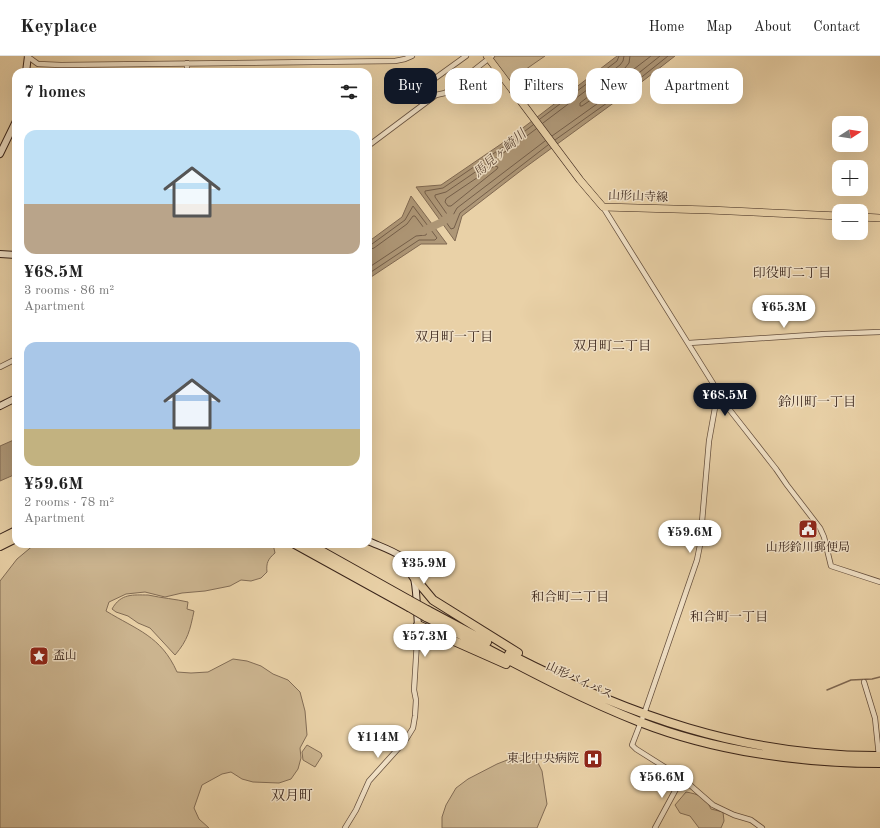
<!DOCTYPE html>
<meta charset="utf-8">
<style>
body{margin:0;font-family:"Old Standard TT","Noto Serif JP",serif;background:#f6f6f6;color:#222;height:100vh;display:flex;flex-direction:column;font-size:15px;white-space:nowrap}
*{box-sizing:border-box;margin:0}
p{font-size:13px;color:#767676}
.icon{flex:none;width:22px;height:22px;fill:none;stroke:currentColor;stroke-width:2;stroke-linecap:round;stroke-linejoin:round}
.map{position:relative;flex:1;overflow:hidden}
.side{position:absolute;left:12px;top:12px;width:360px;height:480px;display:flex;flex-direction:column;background:#fff;border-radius:12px;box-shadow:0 4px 16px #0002}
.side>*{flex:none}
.top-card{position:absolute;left:384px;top:12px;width:380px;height:36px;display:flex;gap:8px}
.needle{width:26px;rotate:78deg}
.fabs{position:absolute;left:832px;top:60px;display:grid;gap:8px}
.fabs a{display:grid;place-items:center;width:36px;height:36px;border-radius:8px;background:#fff;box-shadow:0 4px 16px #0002;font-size:20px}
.price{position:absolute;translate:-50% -34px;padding:0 9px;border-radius:14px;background:#fff;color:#222;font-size:13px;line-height:26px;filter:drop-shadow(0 1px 2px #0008)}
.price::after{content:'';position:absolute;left:50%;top:24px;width:12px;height:9px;margin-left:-6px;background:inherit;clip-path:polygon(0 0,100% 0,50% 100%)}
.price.active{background:#111827;color:#fff}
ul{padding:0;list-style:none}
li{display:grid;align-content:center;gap:8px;height:212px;padding:0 12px}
li span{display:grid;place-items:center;height:124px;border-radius:12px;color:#555}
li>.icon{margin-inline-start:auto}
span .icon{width:72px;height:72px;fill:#fffc;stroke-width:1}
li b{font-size:17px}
h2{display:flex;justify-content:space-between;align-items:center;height:48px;padding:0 12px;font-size:17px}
.tag{padding:0 14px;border-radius:12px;background:#fff;box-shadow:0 4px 16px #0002;font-size:14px;line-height:36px}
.tag.active{background:#111827;color:#fff}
header{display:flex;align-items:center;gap:24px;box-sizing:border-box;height:56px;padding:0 20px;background:#fff;border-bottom:1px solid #e0e0e0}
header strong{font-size:19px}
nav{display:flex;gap:22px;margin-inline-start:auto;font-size:14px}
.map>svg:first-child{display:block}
.green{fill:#cbb48f;stroke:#826c55}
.water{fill:#ae9777;stroke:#806952}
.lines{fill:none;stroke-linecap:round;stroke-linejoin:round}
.shore{stroke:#745e49;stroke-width:1}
.stream{stroke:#806952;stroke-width:1.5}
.river{stroke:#ae9777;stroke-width:8}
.street-casing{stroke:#66503e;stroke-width:6}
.secondary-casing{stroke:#3a251b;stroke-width:8}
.primary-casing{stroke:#3a251b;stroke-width:8}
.highway-casing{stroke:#3a251b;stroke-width:10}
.street{stroke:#f1e1c6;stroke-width:4.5}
.secondary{stroke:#f1e1c6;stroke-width:6}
.primary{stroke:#e9d1a7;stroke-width:7}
.highway{stroke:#e9d1a7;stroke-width:8}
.highway-bridge-casing{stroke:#3a251b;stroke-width:10;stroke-linecap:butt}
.highway-bridge{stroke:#e9d1a7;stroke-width:8}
.labels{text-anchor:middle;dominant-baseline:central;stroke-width:3;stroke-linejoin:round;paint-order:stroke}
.street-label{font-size:12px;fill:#3a251b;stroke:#f1e1c6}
.poi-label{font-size:12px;fill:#3a251b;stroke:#f1e1c6}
.water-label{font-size:13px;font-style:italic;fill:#5d4737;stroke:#f1e1c6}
.neighbourhood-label{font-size:13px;fill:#3a251b;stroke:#f1e1c6}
.quarter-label{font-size:14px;fill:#3a251b;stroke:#f1e1c6}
</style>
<header>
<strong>Keyplace</strong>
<nav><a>Home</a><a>Map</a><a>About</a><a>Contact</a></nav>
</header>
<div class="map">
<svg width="880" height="772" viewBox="0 0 880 772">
<rect width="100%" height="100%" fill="#e9d1a7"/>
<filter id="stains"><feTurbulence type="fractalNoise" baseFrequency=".005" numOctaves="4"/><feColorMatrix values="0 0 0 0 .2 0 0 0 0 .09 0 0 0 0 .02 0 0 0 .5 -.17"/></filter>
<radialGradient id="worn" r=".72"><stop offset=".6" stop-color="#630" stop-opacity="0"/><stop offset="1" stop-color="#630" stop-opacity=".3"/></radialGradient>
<!-- green -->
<path class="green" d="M487 0H545L506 27Z
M35 488H190C198 492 203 491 211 488H273L275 497C268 503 266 507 267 516L261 522 251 525 241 524 230 530 205 535 182 537 165 541 145 536 126 538 109 546 106 555C137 574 161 580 177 616L191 617 208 616 233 603 247 605 261 610 273 618 288 624 300 636 305 655 307 679 300 692 301 702 298 713 291 723 279 727 253 726 242 723 231 716 222 718 202 729 194 752 199 763 209 772H0V525L17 503Z
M148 539C162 542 175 543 188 546L187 553 194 555C190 574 188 584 175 599L150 572 138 567 128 560 116 556 112 553C121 537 133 539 148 539Z
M307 689 321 697 322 700 315 711 303 704 302 696Z
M520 699H528L536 703 542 715 547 748 537 772H442V761L446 749 456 732 468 723 497 708Z
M686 736C698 738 706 741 711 753L723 756 724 765 721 772H699L690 760 680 757 675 749Z"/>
<!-- water -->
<path class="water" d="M617 0H675L630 35 523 113 462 160 455 185 416 131 441 129 507 84Z
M411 140 447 188H421L368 223V186L402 161Z
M16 383V418L0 425V390Z"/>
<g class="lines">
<!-- shore -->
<path class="shore" d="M630 0 629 7 625 12 580 47V50H582L621 23 651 0
M540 63 617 5 619 0
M543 67 620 9 623 5 624 0
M533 69 509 87 443 132 425 135V137L451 173 454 172 460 157 548 89
M536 73 512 91 446 136 435 139V141L449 161H452L457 152 545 85
M552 80 625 28 660 0
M555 84 628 32 668 0
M495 110 498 111 497 113 451 150H448L445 146 446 143Z
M368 189 372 188 405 164 413 150 437 182 435 184H419L368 218
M368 194 374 192 407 168 413 160H415L427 176 426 179 416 180 368 212"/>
<!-- stream -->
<path class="stream" d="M827 634 851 624 872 623 880 621"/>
<!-- river -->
<path class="river" d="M423 175 442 166 450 160"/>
<defs>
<path id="street" d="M27 0 38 8 61 9 395 5 405 3 412 0
M187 7V16
M430 26 466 0
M368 90 436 39 445 37 492 0
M603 151 729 353 776 413 787 429 820 472 824 481 831 510 880 526
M689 287 825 278 880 276
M0 311 16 303
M718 335 709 385 700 489 697 504 644 658 632 689 636 693 682 722 713 749 734 759 751 764 762 772
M864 626 875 662 879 700
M345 772 356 754 369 725 405 685 413 672 415 660 416 644 414 634 418 569
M655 772 682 722"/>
<path id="secondary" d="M26 16 28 0
M0 98 16 65
M0 198 16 199
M0 350 16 342
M368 485C379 490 392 494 402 501 419 512 416 550 418 569"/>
<path id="primary" d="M487 0 580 124 603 151 709 154 839 160
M861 161 880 162"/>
<path id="highway" d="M0 483 16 475
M295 488 409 551
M309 488 409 544
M0 490 16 482
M413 520 433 544 518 597
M427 554 487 586
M426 561C497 597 566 637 640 666 714 695 801 707 880 707
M418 569 506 608
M509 598C628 659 744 701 880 700"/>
</defs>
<!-- street casing -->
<use href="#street" class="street-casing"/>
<!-- secondary casing -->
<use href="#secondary" class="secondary-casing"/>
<!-- primary casing -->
<use href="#primary" class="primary-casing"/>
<!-- highway casing -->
<use href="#highway" class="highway-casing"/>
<!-- street -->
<use href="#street" class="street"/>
<!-- secondary -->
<use href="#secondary" class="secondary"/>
<!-- primary -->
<use href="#primary" class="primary"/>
<!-- highway -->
<use href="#highway" class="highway"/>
<defs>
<path id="highway-bridge" d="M409 544 427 554
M409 551 426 561"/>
</defs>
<!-- highway-bridge casing -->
<use href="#highway-bridge" class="highway-bridge-casing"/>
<!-- highway-bridge -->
<use href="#highway-bridge" class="highway-bridge"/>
</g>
<!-- icons -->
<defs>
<symbol id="civic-square" viewBox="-11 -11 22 22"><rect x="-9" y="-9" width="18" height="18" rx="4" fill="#8f2418" stroke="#f1e1c6"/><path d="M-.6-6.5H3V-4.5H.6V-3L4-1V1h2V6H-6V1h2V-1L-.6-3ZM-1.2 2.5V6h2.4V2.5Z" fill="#fff"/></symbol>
<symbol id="sight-square" viewBox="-11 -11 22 22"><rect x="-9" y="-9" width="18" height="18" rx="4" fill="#8f2418" stroke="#f1e1c6"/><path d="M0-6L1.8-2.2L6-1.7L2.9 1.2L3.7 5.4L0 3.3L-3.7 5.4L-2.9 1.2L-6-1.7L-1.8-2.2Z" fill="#fff"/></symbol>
<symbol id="hospital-square" viewBox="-11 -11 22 22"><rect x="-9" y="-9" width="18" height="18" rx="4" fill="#8f2418" stroke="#f1e1c6"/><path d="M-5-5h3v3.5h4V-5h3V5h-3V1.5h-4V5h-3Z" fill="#fff"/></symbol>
</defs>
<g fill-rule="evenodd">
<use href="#civic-square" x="797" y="462" width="22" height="22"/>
<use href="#sight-square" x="28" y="589" width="22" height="22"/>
<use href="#hospital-square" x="582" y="692" width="22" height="22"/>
</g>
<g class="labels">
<!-- street labels -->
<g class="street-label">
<text transform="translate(638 141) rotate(2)">山形山寺線</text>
<text transform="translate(579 625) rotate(25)">山形バイパス</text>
</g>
<!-- poi labels -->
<g class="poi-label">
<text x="808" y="492">山形鈴川郵便局</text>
<text x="53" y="600" text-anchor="start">盃山</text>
<text x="579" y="703" text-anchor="end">東北中央病院</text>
</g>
<!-- water labels -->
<g class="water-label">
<text transform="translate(500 98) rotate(-41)">馬見ヶ崎川</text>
</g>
<!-- neighbourhood labels -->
<g class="neighbourhood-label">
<text x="792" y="217">印役町二丁目</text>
<text x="454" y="281">双月町一丁目</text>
<text x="612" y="290">双月町二丁目</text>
<text x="817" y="346">鈴川町一丁目</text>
<text x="570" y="541">和合町二丁目</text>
<text x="729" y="561">和合町一丁目</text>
</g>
<!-- quarter labels -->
<g class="quarter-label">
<text x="292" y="740">双月町</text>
</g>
</g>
<rect width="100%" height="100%" filter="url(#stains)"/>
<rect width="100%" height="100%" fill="url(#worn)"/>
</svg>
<div class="fabs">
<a><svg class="needle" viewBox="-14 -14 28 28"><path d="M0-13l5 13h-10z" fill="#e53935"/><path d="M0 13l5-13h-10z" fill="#767676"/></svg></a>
<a>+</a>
<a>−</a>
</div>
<b class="price" style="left:784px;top:273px">¥65.3M</b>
<b class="price active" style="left:725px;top:361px">¥68.5M</b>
<b class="price" style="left:690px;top:498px">¥59.6M</b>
<b class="price" style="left:424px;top:529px">¥35.9M</b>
<b class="price" style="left:425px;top:602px">¥57.3M</b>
<b class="price" style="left:378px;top:703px">¥114M</b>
<b class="price" style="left:662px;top:743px">¥56.6M</b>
<div class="top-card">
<a class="tag active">Buy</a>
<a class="tag">Rent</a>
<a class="tag">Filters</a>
<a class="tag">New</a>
<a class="tag">Apartment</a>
</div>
<section class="side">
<h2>7 homes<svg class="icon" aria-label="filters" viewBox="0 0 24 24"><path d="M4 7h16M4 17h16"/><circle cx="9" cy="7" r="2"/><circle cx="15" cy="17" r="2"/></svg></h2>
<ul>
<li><span style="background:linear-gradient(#bfe0f5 60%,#b9a48a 0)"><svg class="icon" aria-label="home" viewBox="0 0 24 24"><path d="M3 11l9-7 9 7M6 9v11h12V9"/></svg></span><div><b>¥68.5M</b><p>3 rooms · 86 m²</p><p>Apartment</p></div></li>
<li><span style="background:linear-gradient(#a9c7e8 70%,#c2b280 0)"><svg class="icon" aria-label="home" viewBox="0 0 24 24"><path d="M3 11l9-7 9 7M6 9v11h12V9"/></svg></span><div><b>¥59.6M</b><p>2 rooms · 78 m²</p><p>Apartment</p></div></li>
</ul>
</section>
</div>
